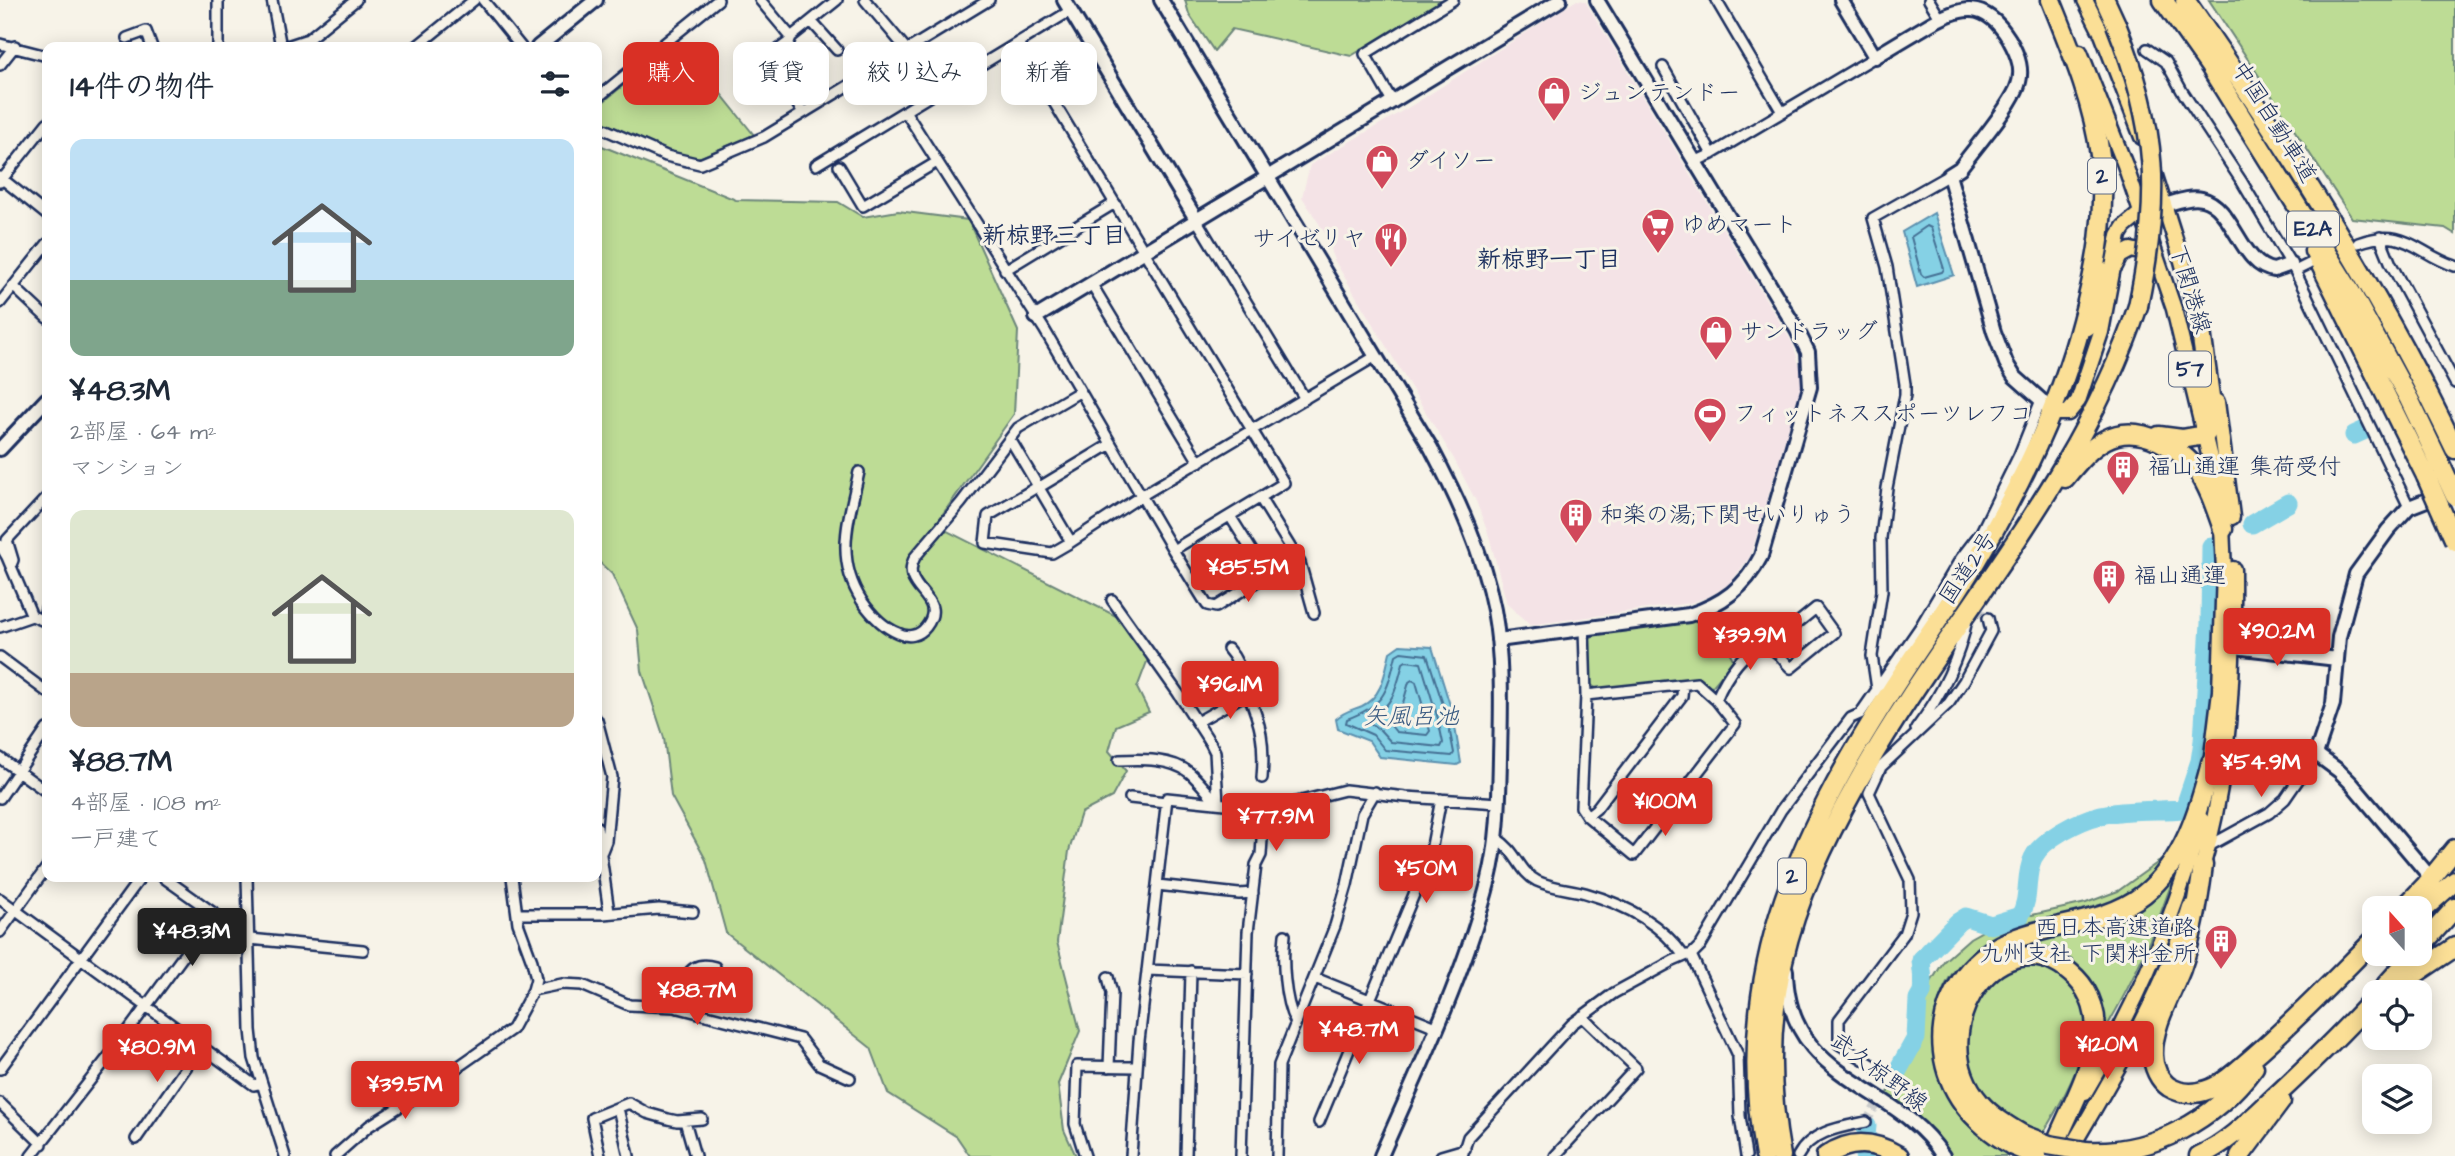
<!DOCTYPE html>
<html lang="ja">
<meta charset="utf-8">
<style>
body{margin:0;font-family:"Architects Daughter","Klee One",sans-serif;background:#f2f2f3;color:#1f2937;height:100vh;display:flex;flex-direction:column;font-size:26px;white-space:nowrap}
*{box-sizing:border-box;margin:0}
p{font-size:23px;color:#747a83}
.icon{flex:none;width:38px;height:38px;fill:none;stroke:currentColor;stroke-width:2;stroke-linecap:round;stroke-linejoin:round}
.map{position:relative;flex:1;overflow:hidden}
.sheet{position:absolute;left:42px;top:42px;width:560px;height:840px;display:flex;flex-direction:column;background:#fff;border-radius:14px;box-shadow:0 4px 18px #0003}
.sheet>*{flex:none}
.banner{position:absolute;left:623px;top:42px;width:665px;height:63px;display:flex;gap:14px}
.needle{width:46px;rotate:339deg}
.buttons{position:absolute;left:2362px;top:896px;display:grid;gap:14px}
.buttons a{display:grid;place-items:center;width:70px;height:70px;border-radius:14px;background:#fff;box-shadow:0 4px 18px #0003;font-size:35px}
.price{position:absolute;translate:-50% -60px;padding:0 16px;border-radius:7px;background:#d93025;color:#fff;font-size:23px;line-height:46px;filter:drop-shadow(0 2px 4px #0008)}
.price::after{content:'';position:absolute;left:50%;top:42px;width:21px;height:16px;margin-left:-10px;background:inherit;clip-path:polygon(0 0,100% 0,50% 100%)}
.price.selected{background:#222;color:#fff}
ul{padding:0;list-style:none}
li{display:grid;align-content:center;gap:14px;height:371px;padding:0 28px}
li span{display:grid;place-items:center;height:217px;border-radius:14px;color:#555}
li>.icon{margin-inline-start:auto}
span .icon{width:126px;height:126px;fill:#fffc;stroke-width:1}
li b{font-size:30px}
h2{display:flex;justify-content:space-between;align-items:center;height:84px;padding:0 28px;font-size:30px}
.tag{padding:0 24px;border-radius:14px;background:#fff;box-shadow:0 4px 18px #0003;font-size:24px;line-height:63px}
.tag.selected{background:#d93025;color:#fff}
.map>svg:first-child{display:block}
.built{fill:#f4e3e6}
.green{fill:#bddc95;stroke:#6c867a;stroke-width:2}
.water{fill:#85d1e5;stroke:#5b90af;stroke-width:2}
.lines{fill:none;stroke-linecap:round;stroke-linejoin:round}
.shore{stroke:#457094;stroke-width:2}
.river{stroke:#85d1e5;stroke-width:19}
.street-tunnel{stroke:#cbcccc;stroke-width:9;stroke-dasharray:9 4.5;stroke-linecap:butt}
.street-casing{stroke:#1b2f5e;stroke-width:14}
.secondary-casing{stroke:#1b2f5e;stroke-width:18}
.primary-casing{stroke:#1b2f5e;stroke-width:19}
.highway-casing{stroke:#1b2f5e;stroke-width:23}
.street{stroke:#f7f3e8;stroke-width:9}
.secondary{stroke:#f7f3e8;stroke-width:12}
.primary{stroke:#fbdf96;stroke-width:14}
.highway{stroke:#fbdf96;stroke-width:18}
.highway-bridge-casing{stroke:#1b2f5e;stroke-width:23;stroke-linecap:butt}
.highway-bridge{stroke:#fbdf96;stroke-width:18}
.labels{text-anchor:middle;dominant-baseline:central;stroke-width:6;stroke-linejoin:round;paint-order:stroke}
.shield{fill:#f7f3e8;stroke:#5d6a87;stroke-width:2}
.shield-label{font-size:21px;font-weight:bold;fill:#1b2f5e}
.poi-label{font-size:23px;fill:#1b2f5e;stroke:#f7f3e8;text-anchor:start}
.street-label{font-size:23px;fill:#1b2f5e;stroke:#f7f3e8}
.neighbourhood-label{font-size:24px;font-weight:bold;fill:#1b2f5e;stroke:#f7f3e8}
.water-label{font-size:24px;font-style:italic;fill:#365880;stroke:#f7f3e8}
</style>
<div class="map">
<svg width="2455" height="1156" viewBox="0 0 2455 1156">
<rect width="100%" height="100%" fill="#f7f3e8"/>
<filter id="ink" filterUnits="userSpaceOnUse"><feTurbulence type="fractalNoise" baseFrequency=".0143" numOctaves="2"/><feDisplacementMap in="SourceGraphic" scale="14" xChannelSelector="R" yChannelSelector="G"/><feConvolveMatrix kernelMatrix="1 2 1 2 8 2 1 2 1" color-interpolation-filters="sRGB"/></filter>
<g filter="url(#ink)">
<!-- built -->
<path class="built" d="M1577 0 1585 1 1793 344 1801 371V386L1755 541 1749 558 1731 582 1711 596 1690 603 1530 625 1507 604 1489 536 1476 501 1454 459 1333 258 1330 241 1302 197 1310 165 1416 103Z"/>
<!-- green -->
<path class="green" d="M1185 0H1445L1351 56 1232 29 1214 51 1189 14Z
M2209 0H2455V234L2445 228 2352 218Z
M678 40 754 135 701 157 685 158 597 120V107Z
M597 144 736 200 838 202 863 217 898 211 968 220 1018 331 1014 414 935 525 1120 618 1148 659 1137 688 1149 712 1116 726 1109 751 1126 771 1112 797 1081 813 1069 851 1057 942 1080 1031 1058 1084 1064 1130 1076 1156H970L957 1137 888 1093 871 1048 726 933 706 860 671 796 664 738 642 671 638 630 612 574 597 560Z
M1710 615 1734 661 1711 688 1696 678 1597 689 1590 684 1587 640 1596 634 1692 621Z
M2164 858C2155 871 2145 884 2132 893 2104 912 2067 915 2035 921 1988 931 1939 968 1936 1020 1935 1033 1939 1049 1941 1062 1941 1069 1941 1077 1943 1083 1950 1117 1987 1144 2016 1156H1950C1934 1128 1912 1113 1886 1096L1915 1047 1920 1007 1928 987 1944 961 1970 938 1986 929 1989 922 2020 913 2032 915 2086 903 2118 891Z
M2177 867C2158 925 2135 980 2103 1033 2099 1017 2097 1000 2091 985 2081 960 2047 946 2022 948 2013 949 2004 953 1996 957L2005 948 2101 921Z
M2029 965C2043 967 2052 972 2064 979 2117 1013 2064 1097 2042 1135 2015 1122 1999 1116 1981 1091 1949 1047 1971 971 2029 965Z"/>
<!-- water -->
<path class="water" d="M1934 213 1954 275 1917 287 1902 232Z
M1400 645 1432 647 1453 715 1461 763 1457 765 1380 757 1369 741 1338 729 1336 719C1344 711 1352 710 1362 706 1383 696 1385 672 1390 652Z"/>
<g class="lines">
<!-- shore -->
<path class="shore" d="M1927 226 1931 228 1944 269 1942 272 1924 277 1921 274 1911 237Z
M1401 652 1427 655 1447 717 1454 753 1452 756 1385 750 1373 735 1346 723 1347 719C1385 705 1387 692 1396 655Z
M1406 661 1421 663 1438 719 1443 743 1441 747 1391 742 1380 730 1370 723 1371 719C1394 703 1396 690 1403 663Z
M1412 680 1416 682 1430 731 1427 735 1396 732 1388 722 1403 703 1409 682Z"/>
<!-- river -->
<path class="river" d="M2354 435 2365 430
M2252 524 2288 503
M1897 1072 1916 1038 1918 1000 1922 993 1923 981 1921 960 1958 922 1966 917 1991 925 2020 916C2031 897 2024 877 2033 858 2043 838 2080 820 2101 815 2124 809 2160 811 2184 809L2200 761 2203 741 2210 623 2211 546
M1864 1156 1867 1126"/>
<!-- street-tunnel -->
<path class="street-tunnel" d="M1953 594 1988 618
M1866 1122 1891 1081"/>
<defs>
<path id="street" d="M218 0V47
M272 0 281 47
M483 0 521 47
M760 0 791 37 837 0
M865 0 907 50
M1716 0 1782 112
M1929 0 1940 18
M811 21 837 50
M127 38 146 31 152 47
M0 44 47 56
M284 47 308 39 356 0
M416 47 474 0
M2147 49 2166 62 2182 91 2242 182 2295 271 2409 507
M0 65 15 46
M1663 67 1712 154
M762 71 783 80 802 112
M757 80 774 53 789 42 791 37
M597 98 718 0
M1392 101 1365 54 1453 0
M905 111 1044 329 1173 550 1284 483 1018 43
M597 126 666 156 700 164 764 137 989 0
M1694 162 1712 154 1875 57
M816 165 1070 11
M839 166 863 206 937 162
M0 177 47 215
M0 182 47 123
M1196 219 1305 399
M2380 237 2391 264 2455 383
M2358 243C2407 226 2415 253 2455 266
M1005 270 1115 203
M2295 271 2309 264
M1091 283 1199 462
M14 287 47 318
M0 303 47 244
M1010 439 1071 542 1141 496 1376 356
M859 472C849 519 834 558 862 601 871 614 883 627 898 633 908 638 919 636 926 627 950 596 897 590 915 557L961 503 1018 428 1079 392
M1037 487 988 516 985 543 1052 553 1071 542
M1038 488 1111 444
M1260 498 1300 563 1314 613
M0 545 7 557 32 616
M1173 550 1207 605 1216 607 1267 575 1230 516
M11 565 13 560 7 540 47 497
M1112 600 1178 693 1211 744 1215 752 1218 803
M43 620 47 605
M0 627 32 616 47 622
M1584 628 1586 695 1581 807 1587 816 1634 855 1735 724 1716 700 1697 683 1586 695
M1228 649C1240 662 1242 677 1248 693 1261 725 1265 743 1262 778
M0 657 47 692
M1877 689 1872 656 1882 591 1881 538 1887 488 1905 395V384L1887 267 1873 218 1949 175
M1716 700C1723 683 1747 638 1771 649 1780 653 1784 662 1791 668L1834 633 1816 608 1768 647
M597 720 612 777 606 841 602 851
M1197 722 1248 693
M1916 729C1940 697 1959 660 1967 620
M0 758 47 792
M1119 760C1141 759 1172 758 1190 773 1200 782 1208 793 1218 803
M0 798 47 729
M1130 798 1166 802
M1587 816 1596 809 1682 696 1683 685
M597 827 609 912
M1497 839C1517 851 1519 872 1537 881 1552 888 1569 889 1585 893 1624 904 1660 922 1684 956
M2209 846 2269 813 2285 799 2316 754
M163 877 250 939 363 950
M247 877 251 1030 254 1058 285 1156
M1157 885 1239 894 1253 893
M0 899 254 1085 262 1083
M517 914H603L659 909 693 912
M0 932 47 867
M1285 935C1282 959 1284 1000 1295 1021
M1691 955 1738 1055 1740 1116 1746 1156
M1147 970 1247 974
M1108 977 1112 993 1109 1067
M1315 978 1436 1027
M533 990 562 984 582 985 629 1005 675 1007 800 1039 819 1064 850 1078
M678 1008C682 985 686 958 715 967
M0 1069 141 877
M1891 1081 1892 1078 1887 1074 1839 1044V1020L1904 934 1911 912 1910 880 1869 793 1881 767 1949 703 1964 681 1991 631 1988 618
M0 1103 42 1144
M618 1108 629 1156
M685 1121 695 1156
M1319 1122 1430 856 1441 799
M136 1139 201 1046
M31 1156 120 1042 214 914
M335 1156 369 1126 415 1097 512 1029 533 990 536 979 532 961 518 923 512 877
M600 1156 592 1118 629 1103 647 1113 668 1119 677 1121 702 1119
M1085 1156 1075 1124 1077 1066 1136 1067
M1131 1156 1139 1041 1167 798 1264 808 1272 806H1281L1345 790 1406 797 1499 803
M1186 1156 1191 971
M1241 1156 1248 932 1256 865 1261 855 1264 808
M1277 1156 1279 1065 1335 926 1347 885 1362 814 1375 792
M1441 1156 1465 1149
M1462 1156 1468 1137 1572 1024 1614 993 1673 961 1687 955H1691L1701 945 1781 810 1851 718 1860 714 1920 627 1961 558 1981 532 2019 455 2041 400
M1555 1156 1636 1068 1582 1016
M1798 1156C1811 1131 1841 1127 1866 1122"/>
<path id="secondary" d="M1064 0 1196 219
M1161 0 1431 448C1458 499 1483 553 1494 610 1503 659 1501 709 1500 758 1499 799 1499 839 1489 879 1465 975 1420 1066 1381 1156
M1841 0 1875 57C1891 47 1908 37 1925 27 1961 5 1985 0 2009 39 2018 55 2025 72 2016 90 2004 115 1977 145 1960 168L1949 175 1994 332 2006 363 2014 376 2041 400 2050 413
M538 47 596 0
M2165 205C2176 202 2191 196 2202 199 2234 206 2241 267 2274 270L2291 264
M1036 317 1560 0
M0 449 47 399
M1498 640 1689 615C1722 604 1745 588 1761 556L1810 387 1808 352 1797 330 1597 0
M2226 646 2337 659
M2426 872 2352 784 2339 771 2316 754 2333 704 2339 637 2356 574 2388 530 2409 507 2442 494
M1786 970C1787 1083 1896 1081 1943 1156"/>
<path id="primary" d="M2085 0 2102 34 2142 137
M2080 52 2125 165 2174 309 2221 504 2224 571 2220 691 2210 772
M2155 176 2182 261 2203 341
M2115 266 2120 256 2131 250 2140 252 2153 262
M2088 328 2104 270
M2217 402 2232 517
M2050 413H2068L2078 401 2101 332 2119 235 2124 227 2142 212
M2200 875C2230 775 2234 672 2233 569
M2085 1092C2136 1006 2176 916 2201 819
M2067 1155C2113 1076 2163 996 2190 907"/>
<path id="highway" d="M2105 0 2116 24
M2163 0 2209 65 2352 294 2409 399 2443 470
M2185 0C2285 143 2380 291 2455 449
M2314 251 2426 476
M2159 436 2182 439 2205 435 2211 426 2212 411 2201 331
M2065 478C2091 446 2115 420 2159 441 2174 448 2187 456 2197 470 2209 487 2216 509 2223 529
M2203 865C2199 900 2193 935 2181 969 2171 995 2152 1026 2153 1055 2153 1067 2159 1080 2169 1087 2182 1095 2197 1094 2210 1089 2226 1082 2239 1069 2253 1057 2296 1020 2335 979 2375 939
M2404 908 2426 885 2455 849
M2420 912 2455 881
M2420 947 2455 908
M2386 985 2414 954
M2388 992 2455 947
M2023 1135C2008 1126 1991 1116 1980 1103 1917 1029 2004 906 2076 978 2091 993 2098 1016 2095 1037 2091 1072 2072 1105 2058 1138
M2013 1146C1977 1125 1948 1095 1943 1052 1940 1027 1947 1002 1961 981 2005 914 2088 938 2144 894 2184 862 2199 810 2211 763
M2085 1151C2152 1155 2215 1120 2254 1067
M1765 1156C1730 968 1804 824 1904 671 1928 634 1954 599 1976 561 2021 486 2060 405 2082 321 2097 264 2107 214 2100 155 2093 101 2071 50 2051 0
M1781 1156C1769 1091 1768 1026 1783 961 1797 899 1825 841 1856 785 1946 623 2079 485 2138 306
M1826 1156C1850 1139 1874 1141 1899 1156
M2199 1156C2230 1142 2254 1116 2279 1093 2312 1062 2345 1030 2375 997
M2240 1156 2281 1101"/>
</defs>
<!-- street casing -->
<use href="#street" class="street-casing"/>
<!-- secondary casing -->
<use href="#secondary" class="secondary-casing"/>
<!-- primary casing -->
<use href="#primary" class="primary-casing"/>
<!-- highway casing -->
<use href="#highway" class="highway-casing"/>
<!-- street -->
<use href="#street" class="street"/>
<!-- secondary -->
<use href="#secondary" class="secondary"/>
<!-- primary -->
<use href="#primary" class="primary"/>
<!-- highway -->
<use href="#highway" class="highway"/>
<defs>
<path id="highway-bridge" d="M2116 24C2158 128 2161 197 2138 306
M2443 470 2455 496
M2426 476 2455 541
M2023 1135 2049 1145 2085 1151
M2013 1146 2037 1156"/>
</defs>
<!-- highway-bridge casing -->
<use href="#highway-bridge" class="highway-bridge-casing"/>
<!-- highway-bridge -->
<use href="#highway-bridge" class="highway-bridge"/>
</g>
</g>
<!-- icons -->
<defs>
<symbol id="shop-pin" viewBox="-11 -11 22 30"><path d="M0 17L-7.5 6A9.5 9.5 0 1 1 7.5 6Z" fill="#d1495b" stroke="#f7f3e8"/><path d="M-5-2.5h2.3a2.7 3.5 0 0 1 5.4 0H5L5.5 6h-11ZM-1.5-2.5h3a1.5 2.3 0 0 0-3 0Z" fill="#fff"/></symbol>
<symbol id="supermarket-pin" viewBox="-11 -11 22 30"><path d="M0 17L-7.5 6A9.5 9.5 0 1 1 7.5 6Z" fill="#d1495b" stroke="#f7f3e8"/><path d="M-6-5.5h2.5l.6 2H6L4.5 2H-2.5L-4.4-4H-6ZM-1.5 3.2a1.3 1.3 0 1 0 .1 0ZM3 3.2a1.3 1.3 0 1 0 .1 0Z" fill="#fff"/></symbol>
<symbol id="restaurant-pin" viewBox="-11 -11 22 30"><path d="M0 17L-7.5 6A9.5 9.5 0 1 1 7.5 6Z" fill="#d1495b" stroke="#f7f3e8"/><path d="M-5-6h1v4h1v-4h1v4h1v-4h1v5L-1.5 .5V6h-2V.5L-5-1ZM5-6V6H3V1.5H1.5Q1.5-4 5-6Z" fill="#fff"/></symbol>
<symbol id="stadium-pin" viewBox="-11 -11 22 30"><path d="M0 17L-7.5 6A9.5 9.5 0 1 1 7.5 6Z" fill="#d1495b" stroke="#f7f3e8"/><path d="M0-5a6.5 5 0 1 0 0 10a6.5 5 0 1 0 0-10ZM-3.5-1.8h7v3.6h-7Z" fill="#fff"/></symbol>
<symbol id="building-pin" viewBox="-11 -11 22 30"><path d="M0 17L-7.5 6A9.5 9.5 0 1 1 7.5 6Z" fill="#d1495b" stroke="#f7f3e8"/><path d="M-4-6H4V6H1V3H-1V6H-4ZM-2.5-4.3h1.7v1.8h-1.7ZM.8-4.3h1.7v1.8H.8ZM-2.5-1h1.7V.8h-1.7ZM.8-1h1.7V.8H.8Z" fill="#fff"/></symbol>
</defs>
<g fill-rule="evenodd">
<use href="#shop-pin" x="1535" y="74" width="38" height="52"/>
<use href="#shop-pin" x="1363" y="142" width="38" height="52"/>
<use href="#supermarket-pin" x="1639" y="206" width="38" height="52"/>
<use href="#restaurant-pin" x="1372" y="220" width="38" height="52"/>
<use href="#shop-pin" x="1697" y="313" width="38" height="52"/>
<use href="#stadium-pin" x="1691" y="395" width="38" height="52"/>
<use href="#building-pin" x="2104" y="448" width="38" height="52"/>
<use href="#building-pin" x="1557" y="496" width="38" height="52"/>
<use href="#building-pin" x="2090" y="557" width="38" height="52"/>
<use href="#building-pin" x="2202" y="922" width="38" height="52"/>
</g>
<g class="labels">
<!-- shield labels -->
<g class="shield">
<rect x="2088" y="158.5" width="28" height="35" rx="5"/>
<rect x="2287" y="211.5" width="52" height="35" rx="5"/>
<rect x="2169" y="351.5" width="42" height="35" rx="5"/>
<rect x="1778" y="858.5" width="28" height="35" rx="5"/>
</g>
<g class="shield-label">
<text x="2102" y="176">2</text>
<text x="2313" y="229">E2A</text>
<text x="2190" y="369">57</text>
<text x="1792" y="876">2</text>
</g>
<!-- poi labels -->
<g class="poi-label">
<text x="1578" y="93">ジュンテンドー</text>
<text x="1406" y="161">ダイソー</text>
<text x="1682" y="225">ゆめマート</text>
<text x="1366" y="239" text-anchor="end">サイゼリヤ</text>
<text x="1740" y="332">サンドラッグ</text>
<text x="1734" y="414">フィットネススポーツレフコ</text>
<text x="2148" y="467">福山通運 集荷受付</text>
<text x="1600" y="515">和楽の湯;下関せいりゅう</text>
<text x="2134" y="576">福山通運</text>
<text x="2196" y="928" text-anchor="end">西日本高速道路<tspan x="2196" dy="26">九州支社 下関料金所</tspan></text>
</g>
<!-- street labels -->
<g class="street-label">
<text transform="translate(2274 122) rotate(58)">中国自動車道</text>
<text transform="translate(2190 289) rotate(73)">下関港線</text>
<text transform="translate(1968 568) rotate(-56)">国道2号</text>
<text transform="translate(1879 1072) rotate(37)">武久椋野線</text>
</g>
<!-- neighbourhood labels -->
<g class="neighbourhood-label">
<text x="1054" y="236">新椋野三丁目</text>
<text x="1549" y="260">新椋野一丁目</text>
</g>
<!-- water labels -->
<g class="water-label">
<text x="1411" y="717">矢風呂池</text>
</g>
</g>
</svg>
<div class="buttons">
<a><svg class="needle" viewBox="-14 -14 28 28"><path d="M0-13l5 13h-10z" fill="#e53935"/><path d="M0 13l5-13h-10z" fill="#747a83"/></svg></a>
<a><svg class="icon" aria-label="locate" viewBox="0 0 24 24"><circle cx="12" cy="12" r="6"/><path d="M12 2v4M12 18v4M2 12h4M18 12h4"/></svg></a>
<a><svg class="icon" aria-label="layers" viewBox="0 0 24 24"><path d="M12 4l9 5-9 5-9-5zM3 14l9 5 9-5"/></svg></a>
</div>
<b class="price" style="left:1248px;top:604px">¥85.5M</b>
<b class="price" style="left:2277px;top:668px">¥90.2M</b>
<b class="price" style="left:1750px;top:672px">¥39.9M</b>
<b class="price" style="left:1230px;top:721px">¥96.1M</b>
<b class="price" style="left:2261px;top:799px">¥54.9M</b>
<b class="price" style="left:1665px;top:838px">¥100M</b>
<b class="price" style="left:1276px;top:853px">¥77.9M</b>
<b class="price" style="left:1426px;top:905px">¥50M</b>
<b class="price selected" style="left:192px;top:968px">¥48.3M</b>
<b class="price" style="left:697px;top:1027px">¥88.7M</b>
<b class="price" style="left:1359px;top:1066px">¥48.7M</b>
<b class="price" style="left:2107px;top:1081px">¥120M</b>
<b class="price" style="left:157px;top:1084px">¥80.9M</b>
<b class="price" style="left:405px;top:1121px">¥39.5M</b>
<div class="banner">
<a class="tag selected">購入</a>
<a class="tag">賃貸</a>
<a class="tag">絞り込み</a>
<a class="tag">新着</a>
</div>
<section class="sheet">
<h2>14件の物件<svg class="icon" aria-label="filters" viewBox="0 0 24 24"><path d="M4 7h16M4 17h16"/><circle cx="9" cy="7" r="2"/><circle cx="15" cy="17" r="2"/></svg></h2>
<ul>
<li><span style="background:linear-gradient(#bfe0f5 65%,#7fa58c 0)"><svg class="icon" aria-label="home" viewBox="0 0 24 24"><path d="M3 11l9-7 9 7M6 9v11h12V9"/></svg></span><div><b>¥48.3M</b><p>2部屋 · 64 m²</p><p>マンション</p></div></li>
<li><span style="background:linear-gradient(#dfe7d0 75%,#b9a48a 0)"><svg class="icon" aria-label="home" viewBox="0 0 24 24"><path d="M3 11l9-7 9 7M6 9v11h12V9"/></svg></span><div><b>¥88.7M</b><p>4部屋 · 108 m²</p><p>一戸建て</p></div></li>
</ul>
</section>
</div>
